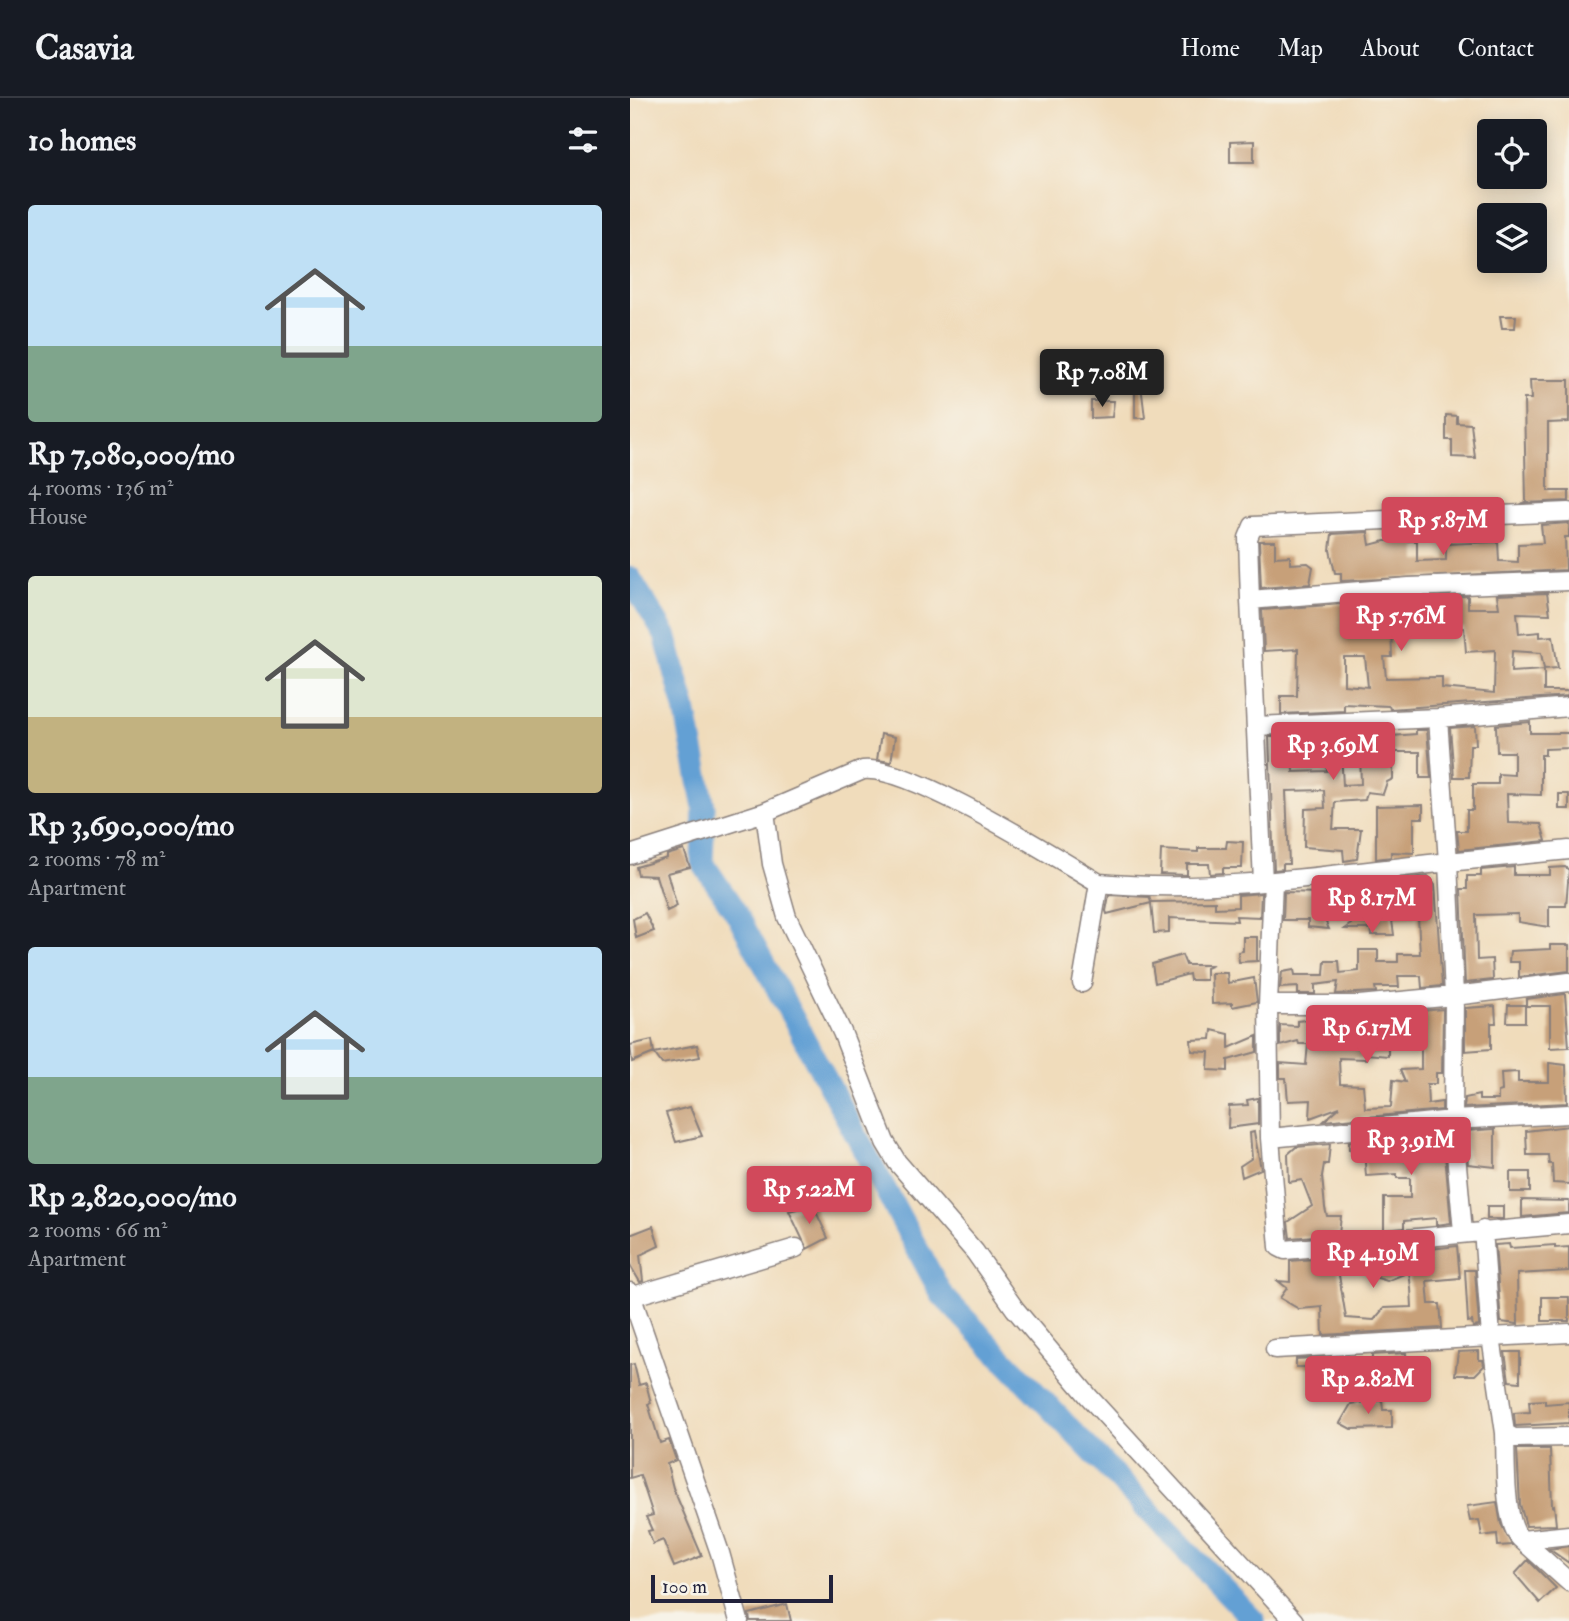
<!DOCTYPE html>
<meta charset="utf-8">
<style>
body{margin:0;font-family:"IM FELL Double Pica",serif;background:#20242c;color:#f1f3f6;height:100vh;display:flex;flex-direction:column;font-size:26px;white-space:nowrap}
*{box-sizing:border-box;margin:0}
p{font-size:23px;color:#9ea1a6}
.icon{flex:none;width:38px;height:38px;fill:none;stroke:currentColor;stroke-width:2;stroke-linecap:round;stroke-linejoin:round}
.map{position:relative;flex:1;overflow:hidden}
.drawer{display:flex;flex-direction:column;background:#171b24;width:630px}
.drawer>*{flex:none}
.controls{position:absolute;left:847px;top:21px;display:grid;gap:14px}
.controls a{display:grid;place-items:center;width:70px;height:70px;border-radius:7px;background:#171b24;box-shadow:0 4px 18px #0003;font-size:35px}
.scale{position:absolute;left:21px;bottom:18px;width:182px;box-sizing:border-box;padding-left:7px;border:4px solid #22223b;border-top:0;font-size:19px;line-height:24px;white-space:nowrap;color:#22223b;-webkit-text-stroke:5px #f7f3e8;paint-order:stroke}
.price{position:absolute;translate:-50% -60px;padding:0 16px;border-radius:7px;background:#d1495b;color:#fff;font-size:23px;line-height:46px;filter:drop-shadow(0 2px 4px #0008)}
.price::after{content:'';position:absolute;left:50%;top:42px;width:21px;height:16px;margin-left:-10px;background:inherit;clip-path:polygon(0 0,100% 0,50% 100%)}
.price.on{background:#222;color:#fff}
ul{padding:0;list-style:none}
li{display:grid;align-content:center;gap:14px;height:371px;padding:0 28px}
li span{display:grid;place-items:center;height:217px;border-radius:7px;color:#555}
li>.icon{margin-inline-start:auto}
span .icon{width:126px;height:126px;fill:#fffc;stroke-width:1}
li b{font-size:30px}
h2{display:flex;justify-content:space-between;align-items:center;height:84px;padding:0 28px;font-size:30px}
header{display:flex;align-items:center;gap:42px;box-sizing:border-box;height:98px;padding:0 35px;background:#171b24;border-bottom:2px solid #363941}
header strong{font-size:33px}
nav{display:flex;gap:38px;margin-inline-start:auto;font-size:24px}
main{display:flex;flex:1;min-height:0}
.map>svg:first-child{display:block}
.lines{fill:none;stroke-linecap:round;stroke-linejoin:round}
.river{stroke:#64a0d4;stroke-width:23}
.building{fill:#c7a079;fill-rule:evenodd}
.minor-casing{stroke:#897f7b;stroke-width:21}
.minor{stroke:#fff;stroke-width:18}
</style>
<header>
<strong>Casavia</strong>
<nav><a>Home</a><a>Map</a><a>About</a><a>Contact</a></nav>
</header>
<main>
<section class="drawer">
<h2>10 homes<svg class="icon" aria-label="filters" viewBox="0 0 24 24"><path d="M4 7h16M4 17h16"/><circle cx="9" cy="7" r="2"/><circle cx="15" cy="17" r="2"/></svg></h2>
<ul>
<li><span style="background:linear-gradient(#bfe0f5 65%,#7fa58c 0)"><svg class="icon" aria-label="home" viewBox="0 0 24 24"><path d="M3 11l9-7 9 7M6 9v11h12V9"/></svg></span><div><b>Rp 7,080,000/mo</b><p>4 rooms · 136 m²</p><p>House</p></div></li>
<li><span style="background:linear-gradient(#dfe7d0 65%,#c2b280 0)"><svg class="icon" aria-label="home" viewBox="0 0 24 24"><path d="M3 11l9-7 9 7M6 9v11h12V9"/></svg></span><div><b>Rp 3,690,000/mo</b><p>2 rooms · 78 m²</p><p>Apartment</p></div></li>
<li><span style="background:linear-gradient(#bfe0f5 60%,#7fa58c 0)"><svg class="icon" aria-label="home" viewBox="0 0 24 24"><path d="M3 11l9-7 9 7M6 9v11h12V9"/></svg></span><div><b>Rp 2,820,000/mo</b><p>2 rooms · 66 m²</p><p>Apartment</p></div></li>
</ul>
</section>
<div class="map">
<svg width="939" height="1523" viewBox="0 0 939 1523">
<rect width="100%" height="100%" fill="#f7f3e8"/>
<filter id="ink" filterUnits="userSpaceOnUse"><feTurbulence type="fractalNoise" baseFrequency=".0143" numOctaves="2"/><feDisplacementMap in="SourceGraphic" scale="14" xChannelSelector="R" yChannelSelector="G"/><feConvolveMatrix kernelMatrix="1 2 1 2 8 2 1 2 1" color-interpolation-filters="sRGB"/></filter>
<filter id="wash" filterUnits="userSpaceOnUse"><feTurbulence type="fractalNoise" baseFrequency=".00686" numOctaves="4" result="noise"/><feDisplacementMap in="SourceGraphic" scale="28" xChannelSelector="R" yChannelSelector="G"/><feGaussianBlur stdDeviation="1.57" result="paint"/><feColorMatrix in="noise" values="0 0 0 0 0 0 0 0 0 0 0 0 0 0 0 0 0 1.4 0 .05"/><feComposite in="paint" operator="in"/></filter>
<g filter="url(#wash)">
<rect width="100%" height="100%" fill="#f0dcbb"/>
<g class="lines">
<!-- river -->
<path class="river" d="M0 480 35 537 55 610 74 709 72 764 107 816 312 1197 624 1523"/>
</g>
<g id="blocks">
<!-- building -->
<path class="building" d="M624 43V64H600V44Z
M870 218H886L885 230H872Z
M900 282H939V324L918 325V393H939V403L893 405 896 403 894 301H901Z
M505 287H511L515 320H505Z
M461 303H484L482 319 461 320Z
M816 317 827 318V325L841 326 845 360 822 359V342H816Z
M939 425V439H935L936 472 711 483V475H705L700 452 702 436 738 434 740 447 755 443H787V463L816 462V446L868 444 869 463 888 464V446L913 445 911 427Z
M824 430V439H791V432Z
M629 443H645V459L660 458V466L678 465 683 469 680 486 631 490Z
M917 495 920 516 887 515 889 536 910 534V539L923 538 928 570 914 571 911 555 882 553 881 574 914 572V593H938V598L760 611 759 608 714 606V613L651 616V598H667L668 551 634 553 632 512 712 506 734 508V504L755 502 778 504 779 528 761 527 762 559H754L756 580 812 579V590L864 595 865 552 836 554 834 530 813 531 811 499 838 498V510H869L867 497ZM714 559H735L738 589 714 587Z
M900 624V635H939V650L915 651V657H911V697L877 696 878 725 911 726 916 743 829 752 827 733H837V712H843V686H868V676L884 677V654H867L866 627Z
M845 628 846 647H840L839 679H824L820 630Z
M786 632H797L801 680H790V654H763V681L757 684 753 696 737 694 735 702 705 704 703 731H731L727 761 714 763 713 752 674 749 675 711 695 710 694 692 656 693 659 766H653V771L644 772 639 639 762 638 786 636ZM696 653 697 673 663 674 662 655ZM711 654H730L731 686 713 687Z
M251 636 265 639 261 664 247 662Z
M929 696H939V711H929Z
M793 707V720H784V755L761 754V759L746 761V708Z
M597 743 613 744 612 770H593V775L580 776 579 766H557V777L530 776 531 752 568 754V750H596Z
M54 752 60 769 37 775 47 808 37 813 26 778 8 777 6 769 37 760V757Z
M884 769V777H920V770L935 769 939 772 936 808H919V829L888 824V816L846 817 847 862 862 861 863 882 835 885 831 791H837V778H851V772Z
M798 778 805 787 812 888 792 890 791 878H768L769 889H745L746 894 706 896 708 884 685 887V896H668V889L650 890 652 874 664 872 665 877H694L695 863H709L710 875 729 873V852H748V864H768V856H790L788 818 765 819V797L741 796 740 821 761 815 764 837H742L741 831H714L721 826V820H694L699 831 678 829V822H653L654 794 692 795V806H715L716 787Z
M631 795 630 819 606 818 607 823 539 820V834L524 835 521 805 477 816 476 813 479 797 519 799 521 804 585 803V810L608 809V797Z
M15 815 24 833 6 840 3 821Z
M613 839H627V863L609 864 608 854 613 853Z
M920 847H939V873L889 879V864H879L880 853 920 851Z
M552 857 556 867H583L576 870V882H560L559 876 525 885 522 866Z
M581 875H597L598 885 624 880 627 904 602 909V905L582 906Z
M935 896 939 949 920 950V908H896V901Z
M878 907H895V924H877Z
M865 908 866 925H861V951L835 953V910Z
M813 911 812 975H806V986H797L798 1006 812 1004V1012L694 1023 710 1009 680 1020 681 1002 658 1003 656 980H650V965L676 967 678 946H669L668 943 650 948V927L667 928V923L694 920V927H711L745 920V917ZM758 937H791V971L770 972 775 984 763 982 761 1009 735 1010 733 987 710 986 709 960 736 961V956L758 958Z
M582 932 599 936V950L627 938V954L598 962V973L578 972 579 954 562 953 561 942 581 941Z
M22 942 24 955 2 964 0 947Z
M67 947 70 959 32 966 24 955Z
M919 965 936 967 937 1005 834 1010 835 1000 849 997V1002H868V994L872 993 871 975 888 974V984H919Z
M628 1000V1026L598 1030 599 1008 618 1007 617 1002Z
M60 1009 72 1038 46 1044 36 1015Z
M939 1028V1086L923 1085 922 1066H919L918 1057H897L896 1033Z
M865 1031V1069L838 1066 835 1033Z
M624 1034 631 1071 612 1079 610 1068 622 1060 620 1035Z
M813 1034 821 1125 806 1127V1120L774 1123V1130L754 1132V1100H780V1080H767V1076L736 1078 734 1052H719V1044L778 1038 779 1047 797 1045 796 1036Z
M700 1046 698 1066H694L692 1078 695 1110 697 1118H711L709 1136 660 1140 658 1124 682 1108 672 1082 659 1084 658 1056 666 1049Z
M880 1074H900V1094H880Z
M892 1102 939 1103V1115L892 1119Z
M183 1107 198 1140 177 1151 159 1113Z
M857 1108H873V1121H857Z
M23 1128 29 1148 10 1157 13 1183 10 1184 0 1167V1137Z
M879 1146 880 1150 925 1147V1150L939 1149V1173L887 1176 888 1226 871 1224 865 1147Z
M827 1148 830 1180 797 1183 799 1206H810L812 1230 693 1237 692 1209 669 1211 650 1200 657 1190 648 1183 660 1184V1163L706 1159 716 1220 744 1222 754 1210 782 1209 781 1190 779 1174 757 1183 738 1177 737 1158Z
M835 1172H845L849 1228 843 1229 842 1223 838 1224Z
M912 1199H939V1223H912Z
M849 1253V1262H853L854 1268 845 1277H825L828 1254Z
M875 1254H890V1284L879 1283Z
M776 1255 777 1283 750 1286 700 1284 685 1280 686 1269H666V1261L718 1258V1261H742V1257Z
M4 1266 9 1287 16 1285 21 1305 18 1306 30 1345 39 1342 46 1362 37 1366 43 1390 72 1458 44 1469 33 1442 23 1446 18 1433 22 1432 16 1419 23 1417 10 1377 0 1380V1267Z
M752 1302 753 1312H762V1330L721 1331 710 1325 721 1306Z
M915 1302V1306L939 1304V1325L885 1328 884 1315 900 1314 899 1303Z
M887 1351H920L922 1408 924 1407 926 1427 896 1428 890 1406Z
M867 1404 871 1426 882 1447 868 1448 867 1436 852 1438 849 1422 840 1423 837 1408Z
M939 1448V1465L919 1451Z
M898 1462 926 1490 910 1505 885 1476Z
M157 1506 161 1523H120L119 1516Z"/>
</g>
</g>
<g filter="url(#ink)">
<use href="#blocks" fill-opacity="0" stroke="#897f7b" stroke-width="2"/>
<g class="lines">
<defs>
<path id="minor" d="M620 502 618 440 623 428 939 414
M626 628 808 620
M135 714 142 766 157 819 212 934 255 1044 267 1064 345 1154 385 1211 459 1299 664 1523
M939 752 818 764 824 898 939 884
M0 757 135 714 233 672C280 667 423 758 469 785L452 885
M643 783 638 907H729L824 898 823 1022 939 1016
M633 784 620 502 779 489 939 483
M469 785C585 796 702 776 818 764L808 620 939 609
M638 907 640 1040 823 1022 833 1134
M640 1040 649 1149 655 1152 939 1126
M853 1132 861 1239 939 1235
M0 1194 90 1455 109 1523
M0 1199 166 1150
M645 1251 861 1239 875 1335 884 1340 939 1339
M875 1335C876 1360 873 1427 892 1442
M939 1437 892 1442 939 1484"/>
</defs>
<!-- minor casing -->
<use href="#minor" class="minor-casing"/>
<!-- minor -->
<use href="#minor" class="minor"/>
</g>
</g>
</svg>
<div class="controls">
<a><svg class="icon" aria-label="locate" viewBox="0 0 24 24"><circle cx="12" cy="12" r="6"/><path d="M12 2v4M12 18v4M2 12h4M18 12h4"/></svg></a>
<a><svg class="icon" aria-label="layers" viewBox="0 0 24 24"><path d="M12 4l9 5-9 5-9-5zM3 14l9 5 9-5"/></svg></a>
</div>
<div class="scale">100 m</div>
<b class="price on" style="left:472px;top:311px">Rp 7.08M</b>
<b class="price" style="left:813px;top:459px">Rp 5.87M</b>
<b class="price" style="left:771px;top:555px">Rp 5.76M</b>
<b class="price" style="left:703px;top:684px">Rp 3.69M</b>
<b class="price" style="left:742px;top:837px">Rp 8.17M</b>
<b class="price" style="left:737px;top:967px">Rp 6.17M</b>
<b class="price" style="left:781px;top:1079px">Rp 3.91M</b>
<b class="price" style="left:179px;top:1128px">Rp 5.22M</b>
<b class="price" style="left:743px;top:1192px">Rp 4.19M</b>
<b class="price" style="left:738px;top:1318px">Rp 2.82M</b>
</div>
</main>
